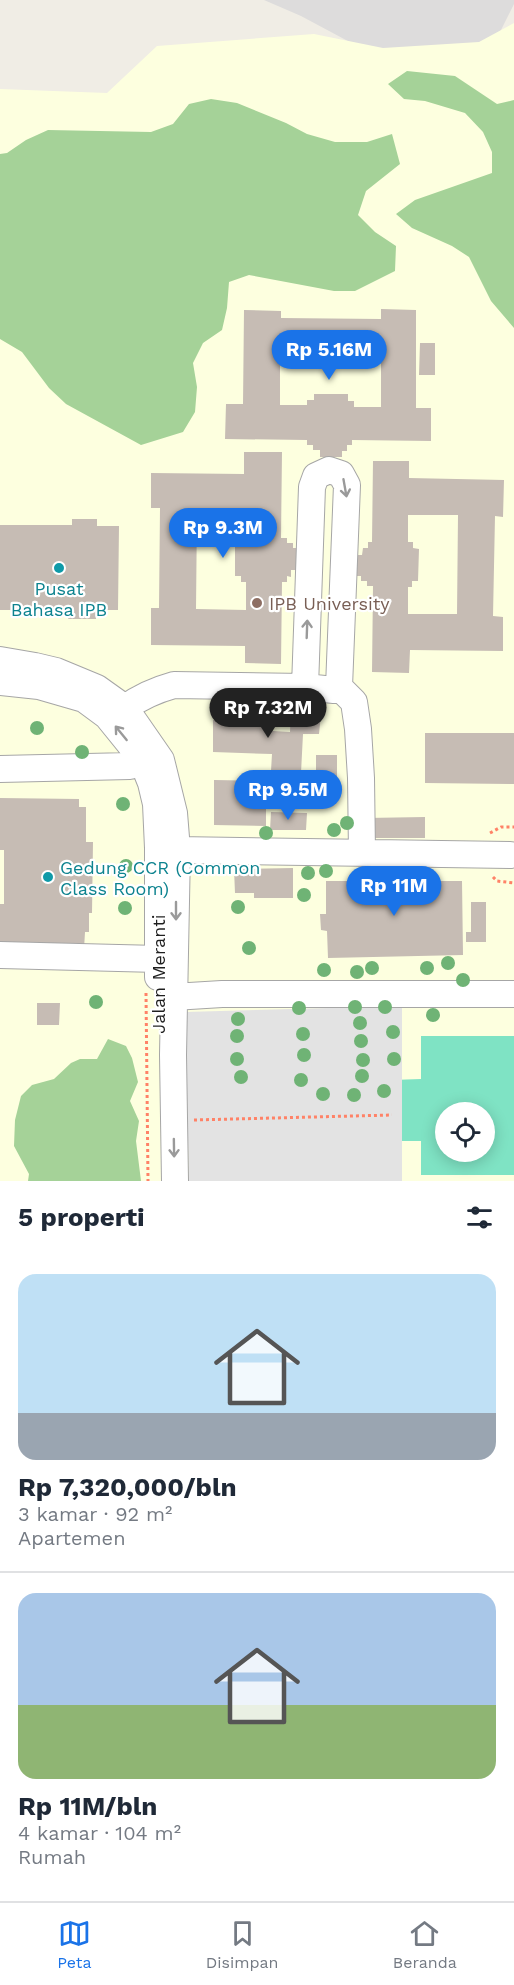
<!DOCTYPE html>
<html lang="id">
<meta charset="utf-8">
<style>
body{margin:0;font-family:"Work Sans",sans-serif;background:#f2f2f3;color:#1f2937;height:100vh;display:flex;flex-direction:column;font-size:22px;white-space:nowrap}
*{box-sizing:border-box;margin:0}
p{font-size:20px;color:#747a83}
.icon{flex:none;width:33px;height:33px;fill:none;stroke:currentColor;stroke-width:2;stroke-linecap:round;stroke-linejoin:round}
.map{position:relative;height:1181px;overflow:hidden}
.drawer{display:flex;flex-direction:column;background:#fff;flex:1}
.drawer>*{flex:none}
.tools{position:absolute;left:435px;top:1102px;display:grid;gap:12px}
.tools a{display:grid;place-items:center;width:60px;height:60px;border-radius:50%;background:#fff;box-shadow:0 3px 15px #0003;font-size:30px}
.price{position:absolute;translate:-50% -51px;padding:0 14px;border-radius:21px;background:#1a73e8;color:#fff;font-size:20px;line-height:39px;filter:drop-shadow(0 2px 3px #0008)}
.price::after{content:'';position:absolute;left:50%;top:36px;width:18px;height:14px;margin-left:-9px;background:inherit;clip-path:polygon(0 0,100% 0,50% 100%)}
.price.selected{background:#222;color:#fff}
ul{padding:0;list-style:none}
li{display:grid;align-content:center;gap:12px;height:318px;padding:0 18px}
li+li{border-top:2px solid #e0e1e3}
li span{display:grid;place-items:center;height:186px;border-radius:18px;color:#555}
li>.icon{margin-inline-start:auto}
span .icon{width:108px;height:108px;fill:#fffc;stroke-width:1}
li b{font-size:26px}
h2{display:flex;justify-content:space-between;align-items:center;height:72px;padding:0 18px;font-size:26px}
.dock{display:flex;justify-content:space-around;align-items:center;height:84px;border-top:2px solid #e0e1e3;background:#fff;font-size:16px;color:#747a83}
.dock a{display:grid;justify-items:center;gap:3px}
.dock .selected{color:#1a73e8}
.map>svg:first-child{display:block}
.residential{fill:#dddcdc}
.education{fill:#fdffdf;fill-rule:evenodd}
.forest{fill:#a5d298}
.pitch{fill:#7fe3c4;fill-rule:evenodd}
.parking{fill:#e3e3e3}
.building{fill:#c6bcb4;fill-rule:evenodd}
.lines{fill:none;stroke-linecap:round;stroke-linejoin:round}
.minor-casing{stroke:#a6a6a6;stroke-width:28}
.path{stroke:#ff8267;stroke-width:3;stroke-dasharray:3 3;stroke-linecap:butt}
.minor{stroke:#fff;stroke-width:26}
.tree{fill:#6fb375}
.oneway{stroke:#9a9a9a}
.culture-dot{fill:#0f9aa8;stroke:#fff;stroke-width:2}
.education-dot{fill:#8d6e63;stroke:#fff;stroke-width:2}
.labels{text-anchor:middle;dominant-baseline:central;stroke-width:4.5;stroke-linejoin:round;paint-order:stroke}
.culture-label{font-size:18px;fill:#0d838f;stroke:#fff}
.education-label{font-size:18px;fill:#785e54;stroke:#fff;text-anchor:start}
.street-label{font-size:18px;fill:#1f1f1f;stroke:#fff}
</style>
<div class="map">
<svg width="514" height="1181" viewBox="0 0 514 1181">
<rect width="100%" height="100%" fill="#f0ede5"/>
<!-- residential -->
<path class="residential" d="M264 0H514V4L498 36 475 56 374 55 301 16Z"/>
<!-- education -->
<path class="education" d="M514 23V1181H0V89L107 93 157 46 314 34 383 48 479 42ZM446 1113H484V1152H446Z"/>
<!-- forest -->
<path class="forest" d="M407 71 455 76 497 104 514 100V328L491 301 469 257 452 246 412 228 396 214 415 200 492 173V152L483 132 465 113 425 101 404 99 388 84Z
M211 99 237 103 286 123 307 134 335 142H367L392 134 400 164 366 191 358 215 375 232 396 246 395 271 355 291H334L249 275 229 282 227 308 222 330 203 343 193 363 197 387 195 412 183 432 141 445 66 404 49 388 22 352 0 339V154L7 153 26 140 48 130 151 132 173 124 189 104Z
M108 1039 126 1046 132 1058 138 1082 130 1101 139 1121 136 1141 141 1181H28L29 1174 14 1146 15 1120 21 1096 32 1085 54 1079 71 1063 80 1059H97Z"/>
<!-- pitch -->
<path class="pitch" d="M421 1036H514V1175H421V1141H392V1080L421 1079ZM446 1113H484V1152H446Z"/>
<!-- parking -->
<path class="parking" d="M402 1006V1181H189L185 1012Z"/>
<!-- building -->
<path class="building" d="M381 309 416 310V408H431V441L352 440V445H347V451H342V457H320V450H313V445H307V440L225 439 226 404H243L244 310 281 311V318L381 319ZM280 356 381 357V407H354V401H348V394H314V400H307V405H280Z
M420 343H435V375H419Z
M244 452H282L281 538H287V543H293V548H299L298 570H291V577L287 576V582H282L281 664 245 663V646L151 645V608H159L160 508H151V473L244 474ZM197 510 246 511V538H242V543H235V576H241V582H246V610L196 609Z
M373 461H409V478L504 480 503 517 495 516 493 616 503 617V651L410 650 409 673 372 672 373 586H367V581H361V576H355V555H362L363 548H368V542H372ZM408 515H458L457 614H408V587H412V581H418L419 549 413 548V542H408Z
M72 519H97V526H119L118 610H96V619H68V610H0V525H72Z
M291 706 304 707V713L321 714 319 734H303L301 773 271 771 272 754 213 752V720L274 722 273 731 290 732Z
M425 733H514V784L425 783Z
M316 755H337V784H316L315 807H279V775L316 776Z
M214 780 266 781V826L214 825Z
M0 798 79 799V807H86V842H93L92 913H89V932H85L84 949 0 948V904H4V850H0Z
M271 812 307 813 306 830H270Z
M425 817V838H366V818Z
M293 868V898H254V893H235L234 869Z
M377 868H414V881H462L463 955 328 958 327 931 321 930 320 914H326V881H378Z
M471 902H486V942H466V932H471Z
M37 1003H60L59 1025H37Z"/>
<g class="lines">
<defs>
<path id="minor" d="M0 660 35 666 56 671 97 688 125 708 161 760 174 813 177 850 173 1055 175 1181
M0 682 39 686 84 699 107 716 141 758 151 783 156 804 158 848V977
M339 687 354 702 358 729 361 778 362 853
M125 708C140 697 156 690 174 685L305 687 334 690 339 687 347 485 341 474 329 470 316 476 312 487 305 687
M0 769 130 766 141 758
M161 849 177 850 510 855
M0 955 158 959
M173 997 222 994H514"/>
</defs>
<!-- minor casing -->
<use href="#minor" class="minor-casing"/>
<!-- path -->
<path class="path" d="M490 833 501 827H514
M493 877 497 881 514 883
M146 993 148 1181
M194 1120 392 1115"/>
<!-- minor -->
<use href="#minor" class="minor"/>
</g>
<!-- trees -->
<g class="tree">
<circle cx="37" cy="728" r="7"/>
<circle cx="82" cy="752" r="7"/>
<circle cx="123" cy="804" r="7"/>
<circle cx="347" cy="823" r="7"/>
<circle cx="334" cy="830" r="7"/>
<circle cx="266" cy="833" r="7"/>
<circle cx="126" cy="866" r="7"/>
<circle cx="326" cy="871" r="7"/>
<circle cx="308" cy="873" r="7"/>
<circle cx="304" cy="895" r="7"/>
<circle cx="238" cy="907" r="7"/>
<circle cx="125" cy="908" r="7"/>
<circle cx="249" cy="948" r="7"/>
<circle cx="448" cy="963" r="7"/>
<circle cx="372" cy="968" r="7"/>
<circle cx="427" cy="968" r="7"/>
<circle cx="324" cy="970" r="7"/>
<circle cx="357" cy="972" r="7"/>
<circle cx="463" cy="980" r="7"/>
<circle cx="96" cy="1002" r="7"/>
<circle cx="355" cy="1007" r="7"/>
<circle cx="385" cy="1007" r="7"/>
<circle cx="299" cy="1008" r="7"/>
<circle cx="433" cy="1015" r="7"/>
<circle cx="238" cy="1019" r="7"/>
<circle cx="360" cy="1023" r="7"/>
<circle cx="393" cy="1032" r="7"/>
<circle cx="303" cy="1034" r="7"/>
<circle cx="237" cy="1036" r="7"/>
<circle cx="361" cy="1041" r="7"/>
<circle cx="304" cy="1055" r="7"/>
<circle cx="237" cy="1059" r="7"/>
<circle cx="394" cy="1059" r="7"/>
<circle cx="363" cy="1060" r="7"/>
<circle cx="362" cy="1076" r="7"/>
<circle cx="241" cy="1077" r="7"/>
<circle cx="301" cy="1080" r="7"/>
<circle cx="384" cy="1091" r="7"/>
<circle cx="323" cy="1094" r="7"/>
<circle cx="354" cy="1095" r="7"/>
</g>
<!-- one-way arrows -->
<defs><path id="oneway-shaft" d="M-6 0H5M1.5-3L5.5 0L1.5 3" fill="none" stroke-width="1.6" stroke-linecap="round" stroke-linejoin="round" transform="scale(1.5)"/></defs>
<g class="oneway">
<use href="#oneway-shaft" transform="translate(345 488) rotate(80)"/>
<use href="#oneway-shaft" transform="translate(307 629) rotate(-88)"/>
<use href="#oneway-shaft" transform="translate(121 733) rotate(-129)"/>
<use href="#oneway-shaft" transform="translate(176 911) rotate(90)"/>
<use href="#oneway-shaft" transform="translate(174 1148) rotate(89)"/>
</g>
<!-- markers -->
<g class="culture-dot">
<circle cx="59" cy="568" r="6"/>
<circle cx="48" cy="877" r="6"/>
</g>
<circle class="education-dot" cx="257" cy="603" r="6"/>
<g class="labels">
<!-- culture labels -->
<g class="culture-label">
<text x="59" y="588">Pusat<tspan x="59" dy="21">Bahasa IPB</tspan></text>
<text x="60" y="867" text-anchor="start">Gedung CCR (Common<tspan x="60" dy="21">Class Room)</tspan></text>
</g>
<!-- education labels -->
<g class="education-label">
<text x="269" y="603">IPB University</text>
</g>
<!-- street labels -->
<g class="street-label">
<text transform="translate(158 974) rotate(-90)">Jalan Meranti</text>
</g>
</g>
</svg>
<div class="tools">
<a><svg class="icon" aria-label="locate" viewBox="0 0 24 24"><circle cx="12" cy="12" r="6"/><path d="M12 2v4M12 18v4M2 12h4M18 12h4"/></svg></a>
</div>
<b class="price" style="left:329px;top:381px">Rp 5.16M</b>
<b class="price" style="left:223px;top:559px">Rp 9.3M</b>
<b class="price selected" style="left:268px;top:739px">Rp 7.32M</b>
<b class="price" style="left:288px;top:821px">Rp 9.5M</b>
<b class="price" style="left:394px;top:917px">Rp 11M</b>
</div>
<section class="drawer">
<h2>5 properti<svg class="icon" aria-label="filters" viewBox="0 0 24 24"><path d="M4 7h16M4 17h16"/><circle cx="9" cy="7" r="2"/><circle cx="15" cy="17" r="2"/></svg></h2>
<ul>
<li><span style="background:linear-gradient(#bfe0f5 75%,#9aa5b1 0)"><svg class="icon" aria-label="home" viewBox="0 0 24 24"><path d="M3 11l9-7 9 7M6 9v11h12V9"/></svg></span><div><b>Rp 7,320,000/bln</b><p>3 kamar · 92 m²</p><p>Apartemen</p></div></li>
<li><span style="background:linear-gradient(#a9c7e8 60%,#8fb573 0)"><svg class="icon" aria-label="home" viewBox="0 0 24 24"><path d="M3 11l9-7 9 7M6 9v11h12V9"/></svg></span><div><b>Rp 11M/bln</b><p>4 kamar · 104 m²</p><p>Rumah</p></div></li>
</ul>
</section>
<nav class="dock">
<a class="selected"><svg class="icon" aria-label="map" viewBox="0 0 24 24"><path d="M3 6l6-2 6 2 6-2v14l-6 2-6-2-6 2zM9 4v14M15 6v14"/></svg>Peta</a>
<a><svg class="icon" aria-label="saved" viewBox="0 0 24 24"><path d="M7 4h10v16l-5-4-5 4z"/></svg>Disimpan</a>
<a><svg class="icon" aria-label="home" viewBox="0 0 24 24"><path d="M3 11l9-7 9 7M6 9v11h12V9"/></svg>Beranda</a>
</nav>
